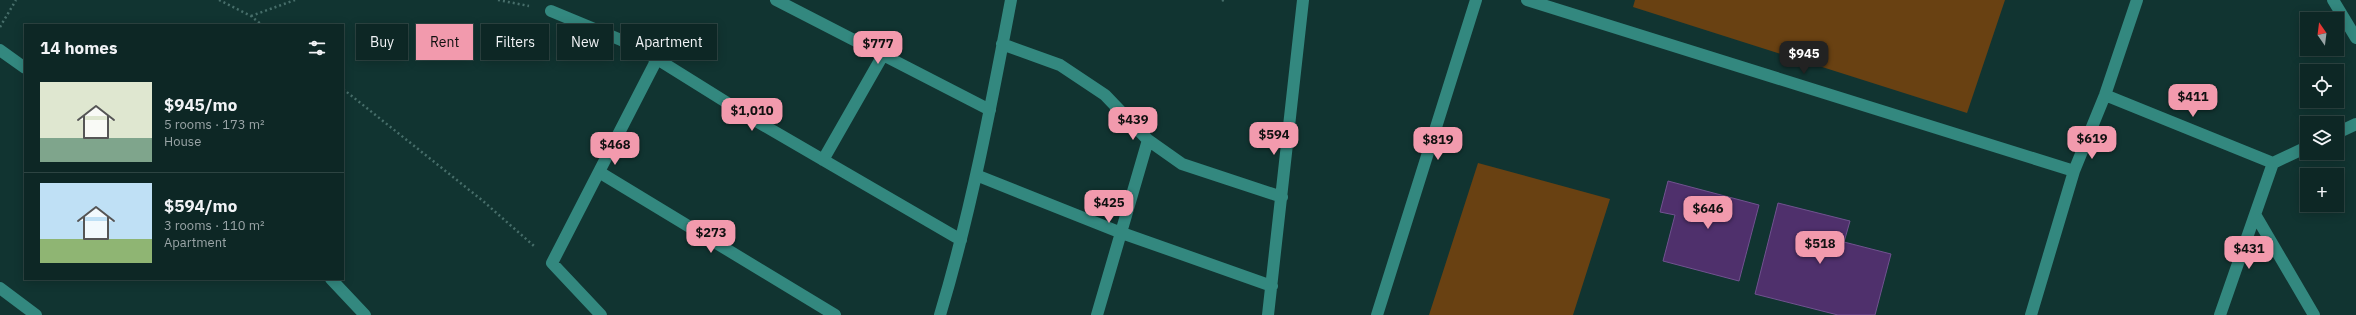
<!DOCTYPE html>
<meta charset="utf-8">
<style>
body{margin:0;font-family:"IBM Plex Sans",sans-serif;background:#1b3332;color:#f1f3f6;height:100vh;display:flex;flex-direction:column;font-size:15px;white-space:nowrap}
*{box-sizing:border-box;margin:0}
p{font-size:13px;color:#9aa5a7}
.icon{flex:none;width:22px;height:22px;fill:none;stroke:currentColor;stroke-width:2;stroke-linecap:round;stroke-linejoin:round}
.map{position:relative;flex:1;overflow:hidden}
.side{position:absolute;left:24px;top:24px;width:320px;height:256px;display:flex;flex-direction:column;background:#0d2725;border-radius:0px;box-shadow:0 2px 10px #0003,0 0 0 1px #2d4442}
.side>*{flex:none}
.guide{position:absolute;left:356px;top:24px;width:380px;height:36px;display:flex;gap:8px}
.needle{width:26px;rotate:346deg}
.controls{position:absolute;left:2300px;top:12px;display:grid;gap:8px}
.controls a{display:grid;place-items:center;width:44px;height:44px;border-radius:0px;background:#0d2725;box-shadow:0 2px 10px #0003,0 0 0 1px #2d4442;font-size:20px}
.price{position:absolute;translate:-50% -34px;padding:0 9px;border-radius:8px;background:#f29aad;color:#111;font-size:13px;line-height:26px;filter:drop-shadow(0 1px 2px #0008)}
.price::after{content:'';position:absolute;left:50%;top:24px;width:12px;height:9px;margin-left:-6px;background:inherit;clip-path:polygon(0 0,100% 0,50% 100%)}
.price.active{background:#222;color:#fff}
ul{padding:0;list-style:none}
li{display:flex;align-items:center;gap:12px;height:100px;padding:0 16px}
li+li{border-top:1px solid #2d4442}
li span{display:grid;place-items:center;flex:none;width:112px;height:80px;border-radius:0px;color:#555}
li>.icon{margin-inline-start:auto}
span .icon{width:48px;height:48px;fill:#fffc;stroke-width:1}
li b{font-size:17px}
h2{display:flex;justify-content:space-between;align-items:center;height:48px;padding:0 16px;font-size:17px}
.tag{padding:0 14px;border-radius:0px;background:#0d2725;box-shadow:0 2px 10px #0003,0 0 0 1px #2d4442;font-size:14px;line-height:36px}
.tag.active{background:#f29aad;color:#111}
.map>svg:first-child{display:block}
.green{fill:#694112}
.building{fill:#4f306c;stroke:#715290}
.lines{fill:none;stroke-linecap:round;stroke-linejoin:round}
.path{stroke:#476e6a;stroke-width:2.5;stroke-dasharray:2 3;stroke-linecap:butt}
.minor{stroke:#33887f;stroke-width:12}
</style>
<div class="map">
<svg width="2356" height="315" viewBox="0 0 2356 315">
<rect width="100%" height="100%" fill="#113431"/>
<!-- green -->
<path class="green" d="M1635 0H2005L1967 113 1633 7Z
M1478 163 1610 199 1573 315H1429Z"/>
<!-- building -->
<path class="building" d="M1668 181 1759 205 1739 281 1663 261 1675 215 1660 212Z
M1778 203 1850 221 1844 242 1891 254 1875 315H1838L1755 294Z"/>
<g class="lines">
<!-- path -->
<path class="path" d="M219 0 251 16 262 25
M498 0 529 6
M1222 0 1224 1
M251 16 295 0
M0 27 16 0
M343 89 483 201 534 246"/>
<!-- minor -->
<path class="minor" d="M776 0 990 110
M1527 0 2074 171
M2333 0 2356 38
M551 11 621 40 657 59 758 122 961 240
M1002 44 1060 65 1105 95 1148 140 1182 164 1282 197
M0 50 25 68
M2105 95 2273 163
M2337 133 2356 124
M823 160 883 55
M599 172 835 315
M976 175 1119 232 1272 286
M2256 216 2314 315
M331 279 365 315
M0 288 36 315
M601 315 552 263 657 59
M940 315C971 212 991 106 1011 0
M1097 315 1148 140
M1268 315 1303 0
M1377 315 1476 0
M2031 315 2074 171 2105 95 2137 0
M2220 315 2273 163 2307 147"/>
</g>
</svg>
<div class="controls">
<a><svg class="needle" viewBox="-14 -14 28 28"><path d="M0-13l5 13h-10z" fill="#e53935"/><path d="M0 13l5-13h-10z" fill="#9aa5a7"/></svg></a>
<a><svg class="icon" aria-label="locate" viewBox="0 0 24 24"><circle cx="12" cy="12" r="6"/><path d="M12 2v4M12 18v4M2 12h4M18 12h4"/></svg></a>
<a><svg class="icon" aria-label="layers" viewBox="0 0 24 24"><path d="M12 4l9 5-9 5-9-5zM3 14l9 5 9-5"/></svg></a>
<a>+</a>
</div>
<b class="price" style="left:878px;top:65px">$777</b>
<b class="price active" style="left:1804px;top:75px">$945</b>
<b class="price" style="left:2193px;top:118px">$411</b>
<b class="price" style="left:752px;top:132px">$1,010</b>
<b class="price" style="left:1133px;top:141px">$439</b>
<b class="price" style="left:1274px;top:156px">$594</b>
<b class="price" style="left:2092px;top:160px">$619</b>
<b class="price" style="left:1438px;top:161px">$819</b>
<b class="price" style="left:615px;top:166px">$468</b>
<b class="price" style="left:1109px;top:224px">$425</b>
<b class="price" style="left:1708px;top:230px">$646</b>
<b class="price" style="left:711px;top:254px">$273</b>
<b class="price" style="left:1820px;top:265px">$518</b>
<b class="price" style="left:2249px;top:270px">$431</b>
<div class="guide">
<a class="tag">Buy</a>
<a class="tag active">Rent</a>
<a class="tag">Filters</a>
<a class="tag">New</a>
<a class="tag">Apartment</a>
</div>
<section class="side">
<h2>14 homes<svg class="icon" aria-label="filters" viewBox="0 0 24 24"><path d="M4 7h16M4 17h16"/><circle cx="9" cy="7" r="2"/><circle cx="15" cy="17" r="2"/></svg></h2>
<ul>
<li><span style="background:linear-gradient(#dfe7d0 70%,#7fa58c 0)"><svg class="icon" aria-label="home" viewBox="0 0 24 24"><path d="M3 11l9-7 9 7M6 9v11h12V9"/></svg></span><div><b>$945/mo</b><p>5 rooms · 173 m²</p><p>House</p></div></li>
<li><span style="background:linear-gradient(#bfe0f5 70%,#8fb573 0)"><svg class="icon" aria-label="home" viewBox="0 0 24 24"><path d="M3 11l9-7 9 7M6 9v11h12V9"/></svg></span><div><b>$594/mo</b><p>3 rooms · 110 m²</p><p>Apartment</p></div></li>
</ul>
</section>
</div>
